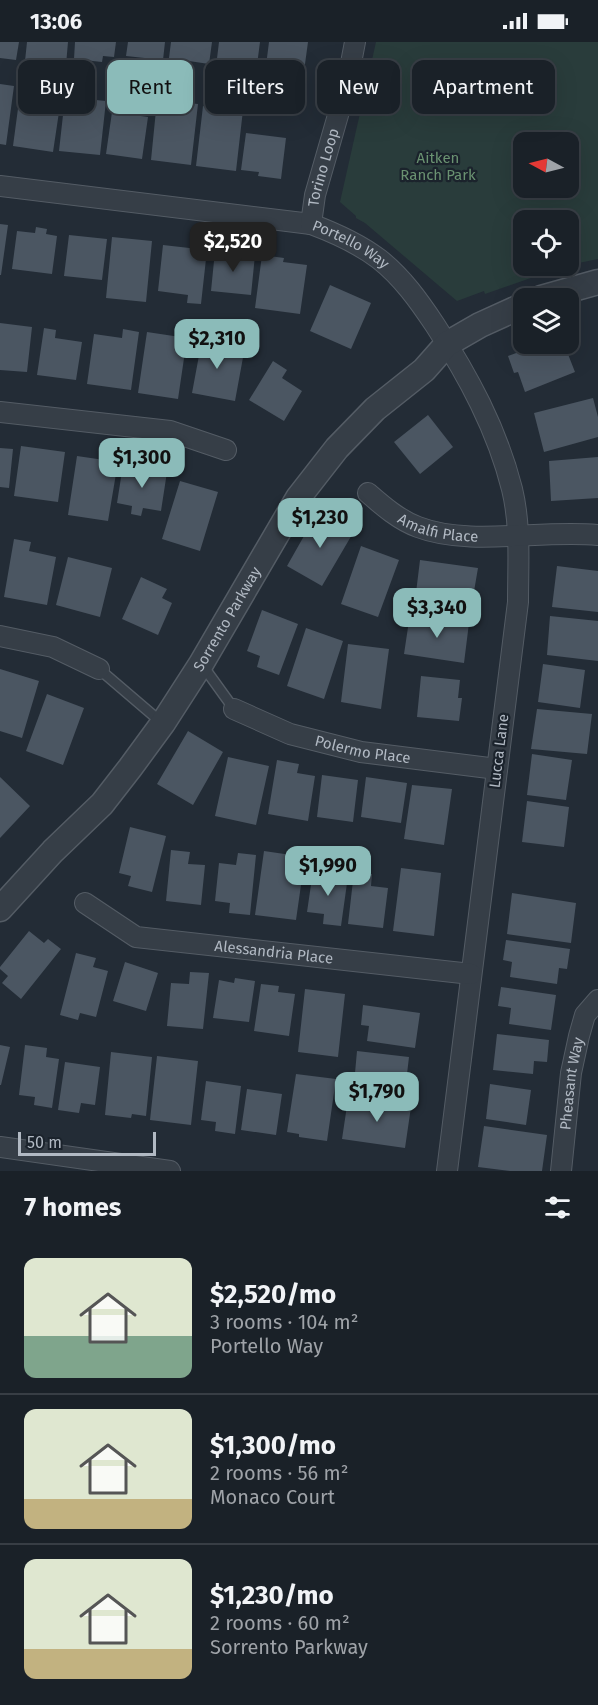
<!DOCTYPE html>
<meta charset="utf-8">
<style>
body{margin:0;font-family:"Fira Sans",sans-serif;background:#272e34;color:#f1f3f6;height:100vh;display:flex;flex-direction:column;font-size:22px;white-space:nowrap}
*{box-sizing:border-box;margin:0}
p{font-size:20px;color:#9fa3a8}
.icon{flex:none;width:33px;height:33px;fill:none;stroke:currentColor;stroke-width:2;stroke-linecap:round;stroke-linejoin:round}
.map{position:relative;height:1129px;overflow:hidden}
.panel{display:flex;flex-direction:column;background:#1a2128;flex:1}
.panel>*{flex:none}
.banner{position:absolute;left:18px;top:18px;width:562px;height:54px;display:flex;gap:12px}
.needle{width:39px;rotate:277deg}
.tools{position:absolute;left:513px;top:90px;display:grid;gap:12px}
.tools a{display:grid;place-items:center;width:66px;height:66px;border-radius:12px;background:#1a2128;box-shadow:0 6px 24px #0002,0 0 0 2px #383e45;font-size:30px}
.scale{position:absolute;left:18px;bottom:15px;width:138px;box-sizing:border-box;padding-left:6px;border:3px solid #b1b9c3;border-top:0;font-size:16px;line-height:21px;white-space:nowrap;color:#b1b9c3;-webkit-text-stroke:4px #1b232c;paint-order:stroke}
.price{position:absolute;translate:-50% -51px;padding:0 14px;border-radius:12px;background:#8bbbb9;color:#111;font-size:20px;line-height:39px;filter:drop-shadow(0 2px 3px #0008)}
.price::after{content:'';position:absolute;left:50%;top:36px;width:18px;height:14px;margin-left:-9px;background:inherit;clip-path:polygon(0 0,100% 0,50% 100%)}
.price.on{background:#222;color:#fff}
ul{padding:0;list-style:none}
li{display:flex;align-items:center;gap:18px;height:150px;padding:0 24px}
li+li{border-top:2px solid #383e45}
li span{display:grid;place-items:center;flex:none;width:168px;height:120px;border-radius:12px;color:#555}
li>.icon{margin-inline-start:auto}
span .icon{width:72px;height:72px;fill:#fffc;stroke-width:1}
li b{font-size:26px}
h2{display:flex;justify-content:space-between;align-items:center;height:72px;padding:0 24px;font-size:26px}
.chip{padding:0 21px;border-radius:12px;background:#1a2128;box-shadow:0 6px 24px #0002,0 0 0 2px #383e45;font-size:21px;line-height:54px}
.chip.on{background:#8bbbb9;color:#111}
.status{display:flex;justify-content:space-between;align-items:center;height:42px;padding:0 30px;background:#1a2128;direction:ltr}
.status svg{height:16px;fill:currentColor}
.map>svg:first-child{display:block}
.green{fill:#293c3b;fill-rule:evenodd}
.building{fill:#4b5662}
.lines{fill:none;stroke-linecap:round;stroke-linejoin:round}
.service-casing{stroke:#545c65;stroke-width:12}
.minor-casing{stroke:#545c65;stroke-width:22}
.tertiary-casing{stroke:#545c65;stroke-width:27}
.service{stroke:#363e47;stroke-width:9}
.minor{stroke:#363e47;stroke-width:20}
.tertiary{stroke:#363e47;stroke-width:24}
.labels{text-anchor:middle;dominant-baseline:central;stroke-width:4.5;stroke-linejoin:round;paint-order:stroke}
.park-label{font-size:15px;fill:#6a9271;stroke:#1b232c}
.street-label{font-size:15px;fill:#b1b9c3;stroke:#1b232c}
</style>
<div class="status"><b>13:06</b><svg viewBox="0 0 49 12"><path d="M0 12V9h3v3zM5 12V6h3v6zM10 12V3h3v9zM15 12V0h3v12zM26 1h20v11H26zM47 4h2v5h-2z"/></svg></div>
<div class="map">
<svg width="598" height="1129" viewBox="0 0 598 1129">
<rect width="100%" height="100%" fill="#232c36"/>
<!-- green -->
<path class="green" d="M376 0H598V217L569 223 568 178H524V224H565L485 252 484 249 457 259 365 181 356 176V174L340 160ZM524 100H568V146H524Z"/>
<!-- building -->
<path class="building" d="M0 0H19L16 18 0 16Z
M27 0H68L66 23 25 19Z
M75 0H116L114 15 103 14 102 20 74 17Z
M128 0H165L163 18 126 14Z
M171 0H212L209 22 169 16Z
M219 0H260L254 46 214 41Z
M269 0H308L302 44 264 39Z
M0 42 14 44 6 103 0 102Z
M21 44 62 50 53 110 13 104Z
M65 55 106 59 100 113 59 109Z
M157 58 198 62 191 123 151 118Z
M203 64 243 68 236 129 196 124Z
M112 70 148 75 142 117 106 112Z
M246 91 286 96 281 137 258 134 259 130 241 128Z
M0 182 8 183 1 233H0Z
M36 185 47 187 46 192 57 194 52 232 12 227 17 189 35 191Z
M69 193 107 197 102 238 64 234Z
M112 195 152 199 146 260 106 256Z
M163 203 207 208 201 262 187 261 188 253 158 249Z
M215 209 255 213 251 253 211 249Z
M262 213 284 216 283 220 307 223 300 272 255 266Z
M330 243 371 261 351 307 310 289Z
M0 281 32 285 27 330 0 328Z
M44 286 56 288 55 296 82 300 76 338 37 333Z
M123 287 139 290 131 348 87 342 94 292 122 296Z
M147 290 187 296 178 357 138 351Z
M203 292 220 295 218 306 244 310 235 359 192 351Z
M541 302H564L575 330 525 350 518 330 514 331 508 314Z
M273 319 287 328 282 336 302 349 284 379 249 358Z
M593 356 598 375V395L544 410 534 371Z
M428 373 453 405 420 432 394 400Z
M21 404 65 410 58 460 14 454Z
M0 406 13 407 9 446 0 445Z
M77 414 118 420 108 479 68 473Z
M598 415V456L551 459 549 419Z
M123 423 167 430 161 469 143 466 141 474 131 472 132 464 117 461Z
M180 439 218 450 200 509 162 497Z
M317 471 353 491 322 544 287 524Z
M14 497 31 500 29 509 56 515 47 563 4 555Z
M361 504 399 518 378 575 341 562Z
M68 515 112 526 100 575 56 563Z
M420 518 478 526 471 567 415 559Z
M557 524 598 529V570L552 565Z
M141 535 167 547 162 556 172 561 158 593 122 577Z
M262 568 298 582 279 633 257 625 260 614 247 609Z
M410 572 469 581 464 621 404 612Z
M550 574 598 579V619L547 613Z
M306 586 343 599 324 657 287 644Z
M348 602 389 607 381 667 341 660Z
M543 622 585 628 580 666 538 660Z
M0 627 39 639 22 696 0 689Z
M421 634 460 638 458 656H462L459 679 417 675Z
M47 652 84 666 63 723 26 709Z
M537 667 592 672 587 712 531 707Z
M188 689 223 710 193 763 157 742Z
M532 712 572 718 566 758 527 753Z
M228 715 269 724 256 783 215 774Z
M277 718 299 722 297 731 315 734 308 779 268 772Z
M322 733 358 738 353 780 317 775Z
M0 735 30 764 0 796Z
M366 735 407 741 401 781 361 775Z
M412 743 452 747 444 803 404 797Z
M527 759 569 765 564 805 522 800Z
M130 785 166 794 152 850 128 844 131 834 119 831Z
M171 808 190 810 188 822 205 823 201 863 166 859Z
M264 809 305 815 296 878 255 873Z
M238 811 256 813 250 873 229 871 230 861 215 859 219 821 236 823Z
M401 826 441 831 434 894 393 889Z
M313 829 348 834 341 884 323 882 324 872 307 870Z
M354 830 372 832 371 844 388 846 383 886 348 882Z
M512 851 576 861 571 901 507 892Z
M29 889 44 901 48 897 61 907 21 957 2 941 8 934 0 927V925Z
M506 898 570 907 567 927 559 926 557 942 510 935 512 920 503 918Z
M76 911 96 916 93 925 108 929 96 975 80 971 78 978 60 973Z
M125 920 158 931 146 969 113 959Z
M190 930 209 931 203 987 167 984 171 941 189 942Z
M235 936 255 939 249 980 213 976 219 938 234 941Z
M261 942 279 944 278 950 295 952 289 994 254 989Z
M501 945 556 953 551 988 509 982 511 966 498 964Z
M305 947 345 952 338 1015 298 1010Z
M363 963 420 971 415 1006 367 999 369 984 361 983Z
M497 992 549 998 547 1020 534 1019 533 1032 493 1028Z
M0 1003 10 1005 1 1043H0Z
M25 1003 47 1006 46 1015 59 1017 52 1066 34 1063 35 1055 19 1053Z
M357 1009 409 1015 407 1032 415 1033 413 1051 362 1045 364 1032 355 1031Z
M111 1010 152 1015 146 1074 132 1072 131 1076 105 1073Z
M157 1014 198 1019 191 1083 150 1078Z
M65 1020 100 1025 95 1063 81 1061 79 1071 58 1068Z
M296 1032 336 1037 327 1099 299 1095V1092L287 1090Z
M206 1039 241 1044 235 1092 215 1089 216 1080 201 1078Z
M490 1042 531 1048 526 1083 486 1077Z
M247 1047 282 1052 276 1093 241 1088Z
M348 1057 411 1065 405 1106 342 1097Z
M484 1084 547 1093 542 1129H510L478 1125Z"/>
<g class="lines">
<defs>
<path id="service" d="M203 624 234 667
M99 627 161 680"/>
<g id="minor">
<path id="s1" d="M0 144 311 182C335 191 358 201 379 217 402 235 419 259 435 283 468 334 497 387 512 447 521 484 518 522 518 560L447 1129"/>
<path id="s2" d="M311 182 315 153 347 42 355 0"/>
<path d="M0 370 170 389 226 408"/>
<path id="s3" d="M368 451C383 464 399 478 418 485 470 505 542 487 598 493"/>
<path d="M0 594 53 605 99 627"/>
<path id="s4" d="M234 667 290 692 361 710 497 727"/>
<path id="s5" d="M85 861 136 895 471 932"/>
<path d="M0 1105 170 1129"/>
<path id="s6" d="M561 1129 571 1031 579 994 585 973 598 958"/>
</g>
<g id="tertiary">
<path d="M541 256 598 240"/>
<path id="s7" d="M0 867 53 809 102 762 130 726 163 681 201 622 298 456 337 406 375 367 424 328 447 302 480 283 524 263"/>
</g>
</defs>
<!-- service casing -->
<use href="#service" class="service-casing"/>
<!-- minor casing -->
<use href="#minor" class="minor-casing"/>
<!-- tertiary casing -->
<use href="#tertiary" class="tertiary-casing"/>
<!-- service -->
<use href="#service" class="service"/>
<!-- minor -->
<use href="#minor" class="minor"/>
<!-- tertiary -->
<use href="#tertiary" class="tertiary"/>
</g>
<g class="labels">
<!-- park labels -->
<g class="park-label">
<text x="438" y="116">Aitken<tspan x="438" dy="17">Ranch Park</tspan></text>
</g>
<!-- street labels -->
<g class="street-label">
<text stroke="none"><textPath href="#s2" startOffset="58">Torino Loop</textPath></text>
<text stroke="none"><textPath href="#s1" startOffset="358">Portello Way</textPath></text>
<text stroke="none"><textPath href="#s3" startOffset="81">Amalfi Place</textPath></text>
<text stroke="none"><textPath href="#s7" startOffset="370">Sorrento Parkway</textPath></text>
<text stroke="none"><textPath href="#s4" startOffset="136">Polermo Place</textPath></text>
<text transform="translate(499 709) rotate(-83)">Lucca Lane</text>
<text stroke="none"><textPath href="#s5" startOffset="200">Alessandria Place</textPath></text>
<text stroke="none"><textPath href="#s6" startOffset="88">Pheasant Way</textPath></text>
</g>
</g>
</svg>
<div class="tools">
<a><svg class="needle" viewBox="-14 -14 28 28"><path d="M0-13l5 13h-10z" fill="#e53935"/><path d="M0 13l5-13h-10z" fill="#9fa3a8"/></svg></a>
<a><svg class="icon" aria-label="locate" viewBox="0 0 24 24"><circle cx="12" cy="12" r="6"/><path d="M12 2v4M12 18v4M2 12h4M18 12h4"/></svg></a>
<a><svg class="icon" aria-label="layers" viewBox="0 0 24 24"><path d="M12 4l9 5-9 5-9-5zM3 14l9 5 9-5"/></svg></a>
</div>
<div class="scale">50 m</div>
<b class="price on" style="left:233px;top:231px">$2,520</b>
<b class="price" style="left:217px;top:328px">$2,310</b>
<b class="price" style="left:142px;top:447px">$1,300</b>
<b class="price" style="left:320px;top:507px">$1,230</b>
<b class="price" style="left:437px;top:597px">$3,340</b>
<b class="price" style="left:328px;top:855px">$1,990</b>
<b class="price" style="left:377px;top:1081px">$1,790</b>
<div class="banner">
<a class="chip">Buy</a>
<a class="chip on">Rent</a>
<a class="chip">Filters</a>
<a class="chip">New</a>
<a class="chip">Apartment</a>
</div>
</div>
<section class="panel">
<h2>7 homes<svg class="icon" aria-label="filters" viewBox="0 0 24 24"><path d="M4 7h16M4 17h16"/><circle cx="9" cy="7" r="2"/><circle cx="15" cy="17" r="2"/></svg></h2>
<ul>
<li><span style="background:linear-gradient(#dfe7d0 65%,#7fa58c 0)"><svg class="icon" aria-label="home" viewBox="0 0 24 24"><path d="M3 11l9-7 9 7M6 9v11h12V9"/></svg></span><div><b>$2,520/mo</b><p>3 rooms · 104 m²</p><p>Portello Way</p></div></li>
<li><span style="background:linear-gradient(#dfe7d0 75%,#c2b280 0)"><svg class="icon" aria-label="home" viewBox="0 0 24 24"><path d="M3 11l9-7 9 7M6 9v11h12V9"/></svg></span><div><b>$1,300/mo</b><p>2 rooms · 56 m²</p><p>Monaco Court</p></div></li>
<li><span style="background:linear-gradient(#dfe7d0 75%,#c2b280 0)"><svg class="icon" aria-label="home" viewBox="0 0 24 24"><path d="M3 11l9-7 9 7M6 9v11h12V9"/></svg></span><div><b>$1,230/mo</b><p>2 rooms · 60 m²</p><p>Sorrento Parkway</p></div></li>
</ul>
</section>
